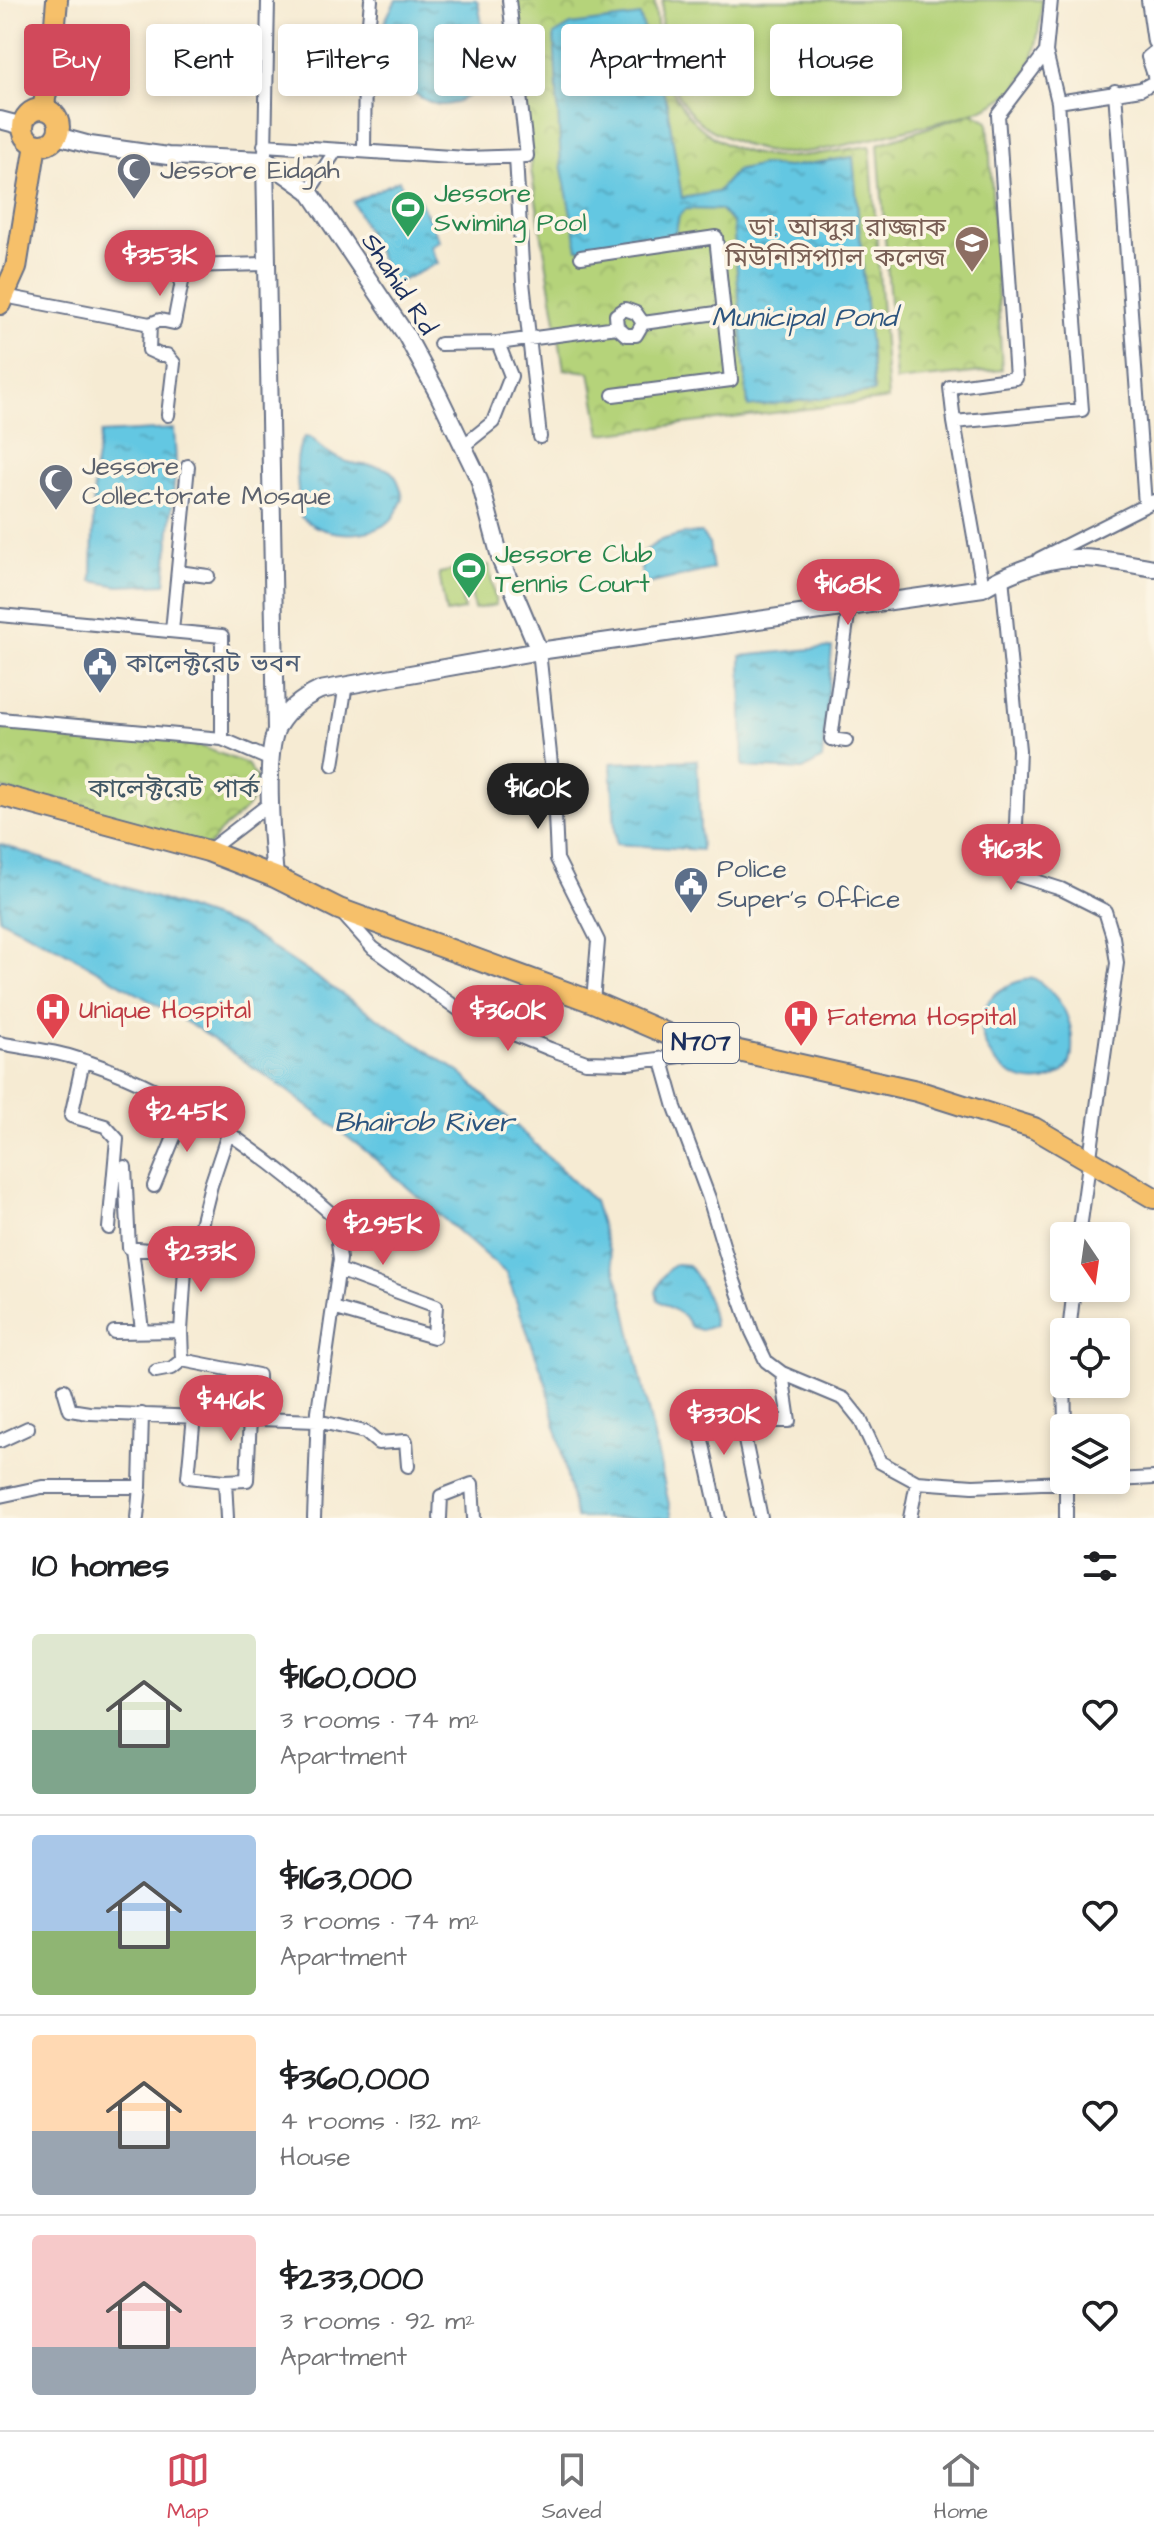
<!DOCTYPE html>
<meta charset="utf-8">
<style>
body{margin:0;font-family:"Architects Daughter","Noto Sans Bengali",sans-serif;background:#f2f2f2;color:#202124;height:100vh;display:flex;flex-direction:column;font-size:30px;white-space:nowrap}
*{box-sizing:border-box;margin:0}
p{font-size:26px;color:#757577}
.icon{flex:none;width:44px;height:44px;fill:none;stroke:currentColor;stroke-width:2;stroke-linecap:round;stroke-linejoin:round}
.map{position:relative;height:1518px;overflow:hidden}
.side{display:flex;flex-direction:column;background:#fff;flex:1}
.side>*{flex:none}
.banner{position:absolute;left:24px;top:24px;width:1106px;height:72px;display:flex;gap:16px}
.needle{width:52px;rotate:167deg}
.tools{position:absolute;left:1050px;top:1222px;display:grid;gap:16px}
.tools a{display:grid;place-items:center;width:80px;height:80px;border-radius:8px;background:#fff;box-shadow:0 4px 12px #0003;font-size:40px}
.price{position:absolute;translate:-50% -68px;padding:0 18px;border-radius:28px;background:#d1495b;color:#fff;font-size:26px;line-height:52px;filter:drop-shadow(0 2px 4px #0008)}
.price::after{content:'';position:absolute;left:50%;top:48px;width:24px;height:18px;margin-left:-12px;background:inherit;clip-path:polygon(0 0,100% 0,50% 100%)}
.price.active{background:#222;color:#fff}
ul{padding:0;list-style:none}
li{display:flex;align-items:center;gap:24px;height:200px;padding:0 32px}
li+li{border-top:2px solid #e0e0e0}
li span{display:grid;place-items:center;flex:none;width:224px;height:160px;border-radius:8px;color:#555}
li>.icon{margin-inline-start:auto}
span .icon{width:96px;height:96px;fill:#fffc;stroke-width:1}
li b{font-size:34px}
h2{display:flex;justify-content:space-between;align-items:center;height:96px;padding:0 32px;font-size:34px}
.pill{padding:0 28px;border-radius:8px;background:#fff;box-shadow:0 4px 12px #0003;font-size:28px;line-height:72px}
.pill.active{background:#d1495b;color:#fff}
.tab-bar{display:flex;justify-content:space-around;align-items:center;height:112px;border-top:2px solid #e0e0e0;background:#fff;font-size:22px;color:#757577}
.tab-bar a{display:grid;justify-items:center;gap:4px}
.tab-bar .active{color:#d1495b}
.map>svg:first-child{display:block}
.park{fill:url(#park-crowns);stroke:#68816c;stroke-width:2}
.pitch{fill:#b5d37a;stroke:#68816c;stroke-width:2}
.water{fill:url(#water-ripples);stroke:#407ba0;stroke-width:2}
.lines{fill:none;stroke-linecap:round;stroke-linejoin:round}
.minor-casing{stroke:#687187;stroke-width:16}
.tertiary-casing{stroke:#687187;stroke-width:20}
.trunk-casing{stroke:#687187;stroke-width:24}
.minor{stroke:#fff;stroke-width:12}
.tertiary{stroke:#fff;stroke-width:16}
.trunk{stroke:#f6c06b;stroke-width:20}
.labels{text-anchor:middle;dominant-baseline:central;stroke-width:7;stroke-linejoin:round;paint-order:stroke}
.shield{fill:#fcf5e5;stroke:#5e6a86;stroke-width:2}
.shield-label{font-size:24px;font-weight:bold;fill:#1b2f5e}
.worship-label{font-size:26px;fill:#5b616d;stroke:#fcf5e5;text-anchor:start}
.leisure-label{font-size:26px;fill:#27864d;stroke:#fcf5e5;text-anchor:start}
.education-label{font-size:26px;fill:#785e54;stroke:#fcf5e5;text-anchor:end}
.street-label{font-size:26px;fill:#1b2f5e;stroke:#fcf5e5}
.service-label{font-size:26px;fill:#4e5e75;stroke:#fcf5e5;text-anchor:start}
.park-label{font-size:26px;fill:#425865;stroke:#fcf5e5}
.health-label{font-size:26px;fill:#be3a42;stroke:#fcf5e5;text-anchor:start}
.water-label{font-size:28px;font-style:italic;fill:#2d557f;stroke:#fcf5e5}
</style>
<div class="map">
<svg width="1154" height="1518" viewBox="0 0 1154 1518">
<defs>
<pattern id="park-crowns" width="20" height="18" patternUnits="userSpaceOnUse" patternTransform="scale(2)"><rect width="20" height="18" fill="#b5d37a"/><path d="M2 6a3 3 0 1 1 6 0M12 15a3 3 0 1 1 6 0" fill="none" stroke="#9bb56c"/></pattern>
<pattern id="water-ripples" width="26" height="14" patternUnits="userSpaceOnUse" patternTransform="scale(2)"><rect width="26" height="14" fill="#64c7e2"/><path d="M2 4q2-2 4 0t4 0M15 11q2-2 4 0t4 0" fill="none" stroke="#52a2ba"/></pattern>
</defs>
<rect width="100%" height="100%" fill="#fcf5e5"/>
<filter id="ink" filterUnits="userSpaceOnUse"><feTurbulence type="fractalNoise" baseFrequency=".0125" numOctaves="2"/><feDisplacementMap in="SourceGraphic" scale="16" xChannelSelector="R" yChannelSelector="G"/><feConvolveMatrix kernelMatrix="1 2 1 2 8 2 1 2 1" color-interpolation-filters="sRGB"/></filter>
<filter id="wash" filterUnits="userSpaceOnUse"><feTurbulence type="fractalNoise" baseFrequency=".006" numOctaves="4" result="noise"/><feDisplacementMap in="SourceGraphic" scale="32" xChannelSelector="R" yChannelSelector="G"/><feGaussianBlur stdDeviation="1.8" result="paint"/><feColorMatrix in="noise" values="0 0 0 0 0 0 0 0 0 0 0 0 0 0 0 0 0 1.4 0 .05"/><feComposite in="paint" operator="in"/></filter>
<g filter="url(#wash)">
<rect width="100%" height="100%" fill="#f6ebd3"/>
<!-- park -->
<path class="park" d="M516 0H654C658 24 658 51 666 74 682 124 724 154 778 157 806 158 842 149 870 146L888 399 601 434 590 372 564 369 531 170Z
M973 113 988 121 1002 370 896 381 878 144Z
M0 723 163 737 192 743 247 764 258 780C254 806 243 813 224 828 217 833 213 842 207 848L0 788Z"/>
<!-- pitch -->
<path class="pitch" d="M663 0H1042V1C1039 30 1037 64 1016 87 993 113 943 121 910 129 872 138 831 151 791 153 770 154 752 149 733 140 724 136 713 132 705 126 667 98 657 44 663 0Z
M489 565 496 605 474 609 467 569Z
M456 570 464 610 446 613 439 573Z"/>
<!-- water -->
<path class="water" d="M396 0H476L478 2C483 34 493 62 475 92 465 98 452 106 440 105 418 102 381 70 379 47 378 32 389 13 396 0Z
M640 16 667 104 682 198 717 192 736 171 762 165 788 167 853 157 874 392 748 407 733 223 720 210 686 209 679 216 676 231 658 243 578 249 561 164 554 35 571 25Z
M399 180 408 199 417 195 440 241 430 246 438 263 393 285 353 202Z
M174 429 176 462 165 584 119 586 92 581 94 474 101 433Z
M304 437 312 438C319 447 331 456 342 460 373 473 395 453 403 499 399 506 396 516 390 521 366 540 322 536 301 517 299 493 291 458 304 437Z
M701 533 709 544 713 569 643 585 639 555 661 540 683 534Z
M832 647 822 759 803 770 743 767 741 656Z
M697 760 701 850 616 844 611 763Z
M0 844 242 928 462 1074 594 1201 622 1293 672 1518H576L547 1386 506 1273 367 1152 285 1089 198 1029 62 950 0 919Z
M1034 978C1055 992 1070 1011 1072 1038 1073 1057 1072 1070 1053 1078 995 1102 935 994 1034 978Z
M676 1264 688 1265C703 1284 711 1302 714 1326L701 1330 691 1327 684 1316 658 1300 656 1292C661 1280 664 1271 676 1264Z"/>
</g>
<g filter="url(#ink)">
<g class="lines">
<defs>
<path id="minor" d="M1148 0 1154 42
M1154 52 1148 57 1154 75
M1115 91 1145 505
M1058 102 1141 89 1154 82
M264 145 467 158 527 156 509 0
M364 151 365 65 371 0
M265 153 268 0
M516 157 523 282 540 437
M309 191 336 150
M581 257 716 237 731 380 613 395
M4 296 150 324
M625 309 636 313 643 323 636 335H626L617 327 616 315Z
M643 323 724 312
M440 344 498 343 617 327
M168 415 174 363 167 355H160L149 350 150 324 160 320 174 323 185 266 267 264
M954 422 950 387 1016 378 998 115 1046 52
M463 446 493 422 511 376 498 343
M1039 559 1154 501
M178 572 208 576
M1008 574 1002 577 1019 750 1014 874 1061 889 1105 911 1113 937 1117 963 1079 1236
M983 588 954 422 1082 410 1058 102 1046 52 1051 0
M0 615 222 636V739
M172 631 188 466
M539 651 554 792 557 859 598 941 593 1002
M0 719 222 739 271 760
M846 741 831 739 849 607
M333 765 346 684
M208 851 269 804
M341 912 373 948 465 1014 550 1049 586 1062 628 1063 719 1051
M0 1043C24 1048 49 1050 72 1057 171 1086 259 1149 335 1217L340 1259 318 1411 314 1518
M83 1061 71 1116 105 1126 117 1139 109 1228
M662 1061 675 1107 709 1198 733 1278 752 1332 766 1361 782 1373 844 1399 860 1419 880 1462 917 1482 973 1486 1110 1480
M125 1167 129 1248 186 1254 196 1245 211 1185 228 1134
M154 1186 186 1108
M132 1249 142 1330
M333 1308 434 1337 436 1306 339 1270
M114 1332 181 1331
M1069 1332 1074 1288
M182 1360 258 1375V1418
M156 1371 172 1368 182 1360 181 1331 186 1254
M1064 1372 1065 1428
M64 1390 70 1410 89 1413 317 1421 365 1432 378 1443 406 1441 408 1466
M694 1403 719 1518
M194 1416 188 1477 225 1481 227 1518
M0 1441 28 1428
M1066 1480V1518
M1116 1480 1154 1478
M225 1481 247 1480 250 1418
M0 1496 42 1487H140L142 1414
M137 1518 140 1487
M440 1518 441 1496 472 1484 474 1518
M761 1518 741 1421H789L782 1373
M910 1518 917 1482"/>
<path id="tertiary" d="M0 120 23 126
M57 136 90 145 168 156 265 160 309 191 406 335 437 392 479 479 501 561 539 651
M265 160 276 729
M275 877C272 844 263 753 278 726 288 709 303 698 320 690L539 651 983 588C1003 576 1036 562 1060 559 1090 555 1124 563 1154 568"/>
<path id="trunk" d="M43 108 51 69 57 0
M23 127a18 18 0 1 1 36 0a18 18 0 1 1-36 0Z
M0 304 16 268 36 144
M0 795 208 851 275 877 339 909 593 1002 672 1036 917 1091 1034 1128 1154 1198"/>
</defs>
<!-- minor casing -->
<use href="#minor" class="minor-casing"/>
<!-- tertiary casing -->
<use href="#tertiary" class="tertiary-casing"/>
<!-- trunk casing -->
<use href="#trunk" class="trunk-casing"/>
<!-- minor -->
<use href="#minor" class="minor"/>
<!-- tertiary -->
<use href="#tertiary" class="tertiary"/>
<!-- trunk -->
<use href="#trunk" class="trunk"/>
</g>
</g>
<!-- icons -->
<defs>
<symbol id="mosque-pin" viewBox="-11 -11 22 30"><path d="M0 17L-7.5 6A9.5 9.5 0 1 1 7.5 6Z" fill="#6b7280" stroke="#fcf5e5"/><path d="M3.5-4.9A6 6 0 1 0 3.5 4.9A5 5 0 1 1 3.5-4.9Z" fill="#fff"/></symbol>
<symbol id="stadium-pin" viewBox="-11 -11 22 30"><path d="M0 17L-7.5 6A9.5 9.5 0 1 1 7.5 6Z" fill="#2e9e5b" stroke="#fcf5e5"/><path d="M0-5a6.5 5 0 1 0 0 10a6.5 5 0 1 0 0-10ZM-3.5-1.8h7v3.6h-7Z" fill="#fff"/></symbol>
<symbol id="university-pin" viewBox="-11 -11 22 30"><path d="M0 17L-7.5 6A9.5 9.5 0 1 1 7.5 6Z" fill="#8d6e63" stroke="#fcf5e5"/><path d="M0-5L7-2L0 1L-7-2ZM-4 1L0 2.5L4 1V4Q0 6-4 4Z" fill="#fff"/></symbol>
<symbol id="civic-pin" viewBox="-11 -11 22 30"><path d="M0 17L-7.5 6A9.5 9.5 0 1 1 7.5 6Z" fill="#5c6f8a" stroke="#fcf5e5"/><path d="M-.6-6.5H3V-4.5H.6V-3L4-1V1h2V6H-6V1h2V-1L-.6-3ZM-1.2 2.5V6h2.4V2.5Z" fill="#fff"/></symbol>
<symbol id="hospital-pin" viewBox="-11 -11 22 30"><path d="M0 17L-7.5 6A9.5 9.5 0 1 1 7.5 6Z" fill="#e0444e" stroke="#fcf5e5"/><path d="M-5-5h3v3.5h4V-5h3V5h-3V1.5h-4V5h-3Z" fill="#fff"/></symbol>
</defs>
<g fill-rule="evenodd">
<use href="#mosque-pin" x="114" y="150" width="40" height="54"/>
<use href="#stadium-pin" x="388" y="188" width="40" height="54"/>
<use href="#university-pin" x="952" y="223" width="40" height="54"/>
<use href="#mosque-pin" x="36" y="461" width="40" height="54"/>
<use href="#stadium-pin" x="449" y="549" width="40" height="54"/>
<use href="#civic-pin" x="80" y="644" width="40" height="54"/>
<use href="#civic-pin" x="671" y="864" width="40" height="54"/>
<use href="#hospital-pin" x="33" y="990" width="40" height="54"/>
<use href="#hospital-pin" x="781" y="997" width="40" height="54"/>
</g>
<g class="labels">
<!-- shield labels -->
<rect class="shield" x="663" y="1023" width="76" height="40" rx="6"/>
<g class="shield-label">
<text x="701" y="1043">N707</text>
</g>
<!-- worship labels -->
<g class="worship-label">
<text x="160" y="170">Jessore Eidgah</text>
<text x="82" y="466">Jessore<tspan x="82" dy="30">Collectorate Mosque</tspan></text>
</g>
<!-- leisure labels -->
<g class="leisure-label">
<text x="434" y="193">Jessore<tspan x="434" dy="30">Swiming Pool</tspan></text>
<text x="495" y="554">Jessore Club<tspan x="495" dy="30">Tennis Court</tspan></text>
</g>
<!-- education labels -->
<g class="education-label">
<text x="946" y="228">ডা. আব্দুর রাজ্জাক<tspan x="946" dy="30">মিউনিসিপ্যাল কলেজ</tspan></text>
</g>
<!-- street labels -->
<g class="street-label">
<text transform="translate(399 284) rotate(57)">Shahid Rd</text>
</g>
<!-- service labels -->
<g class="service-label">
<text x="126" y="664">কালেক্টরেট ভবন</text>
<text x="717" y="869">Police<tspan x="717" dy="30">Super's Office</tspan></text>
</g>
<!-- park labels -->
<g class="park-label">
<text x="174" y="789">কালেক্টরেট পার্ক</text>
</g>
<!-- health labels -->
<g class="health-label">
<text x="79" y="1010">Unique Hospital</text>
<text x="827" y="1017">Fatema Hospital</text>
</g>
<!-- water labels -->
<g class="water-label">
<text x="804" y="317">Municipal Pond</text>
<text x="424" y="1122">Bhairob River</text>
</g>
</g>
</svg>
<div class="tools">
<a><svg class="needle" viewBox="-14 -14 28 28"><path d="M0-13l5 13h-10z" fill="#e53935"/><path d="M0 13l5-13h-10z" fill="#757577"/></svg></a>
<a><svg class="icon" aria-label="locate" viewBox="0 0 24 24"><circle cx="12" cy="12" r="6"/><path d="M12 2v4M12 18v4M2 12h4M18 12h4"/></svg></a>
<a><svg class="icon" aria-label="layers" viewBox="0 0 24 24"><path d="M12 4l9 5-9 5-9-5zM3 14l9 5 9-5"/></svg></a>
</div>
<b class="price" style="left:160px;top:298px">$353K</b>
<b class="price" style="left:848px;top:627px">$168K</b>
<b class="price active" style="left:538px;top:831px">$160K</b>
<b class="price" style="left:1011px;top:892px">$163K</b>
<b class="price" style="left:508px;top:1053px">$360K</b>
<b class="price" style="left:187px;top:1154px">$245K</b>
<b class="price" style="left:383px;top:1267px">$295K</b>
<b class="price" style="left:201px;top:1294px">$233K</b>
<b class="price" style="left:231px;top:1443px">$416K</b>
<b class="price" style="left:724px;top:1457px">$330K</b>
<div class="banner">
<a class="pill active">Buy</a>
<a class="pill">Rent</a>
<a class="pill">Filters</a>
<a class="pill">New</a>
<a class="pill">Apartment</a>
<a class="pill">House</a>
</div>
</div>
<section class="side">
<h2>10 homes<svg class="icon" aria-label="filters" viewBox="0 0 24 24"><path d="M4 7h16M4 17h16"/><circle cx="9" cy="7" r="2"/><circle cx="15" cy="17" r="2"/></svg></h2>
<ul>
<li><span style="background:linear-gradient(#dfe7d0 60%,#7fa58c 0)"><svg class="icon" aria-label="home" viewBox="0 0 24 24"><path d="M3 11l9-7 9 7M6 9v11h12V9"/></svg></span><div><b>$160,000</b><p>3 rooms · 74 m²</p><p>Apartment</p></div><svg class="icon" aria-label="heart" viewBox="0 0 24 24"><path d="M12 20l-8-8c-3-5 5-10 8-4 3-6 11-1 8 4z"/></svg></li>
<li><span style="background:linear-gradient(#a9c7e8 60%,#8fb573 0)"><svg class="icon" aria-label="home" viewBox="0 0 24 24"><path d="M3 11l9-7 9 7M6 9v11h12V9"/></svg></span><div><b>$163,000</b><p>3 rooms · 74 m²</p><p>Apartment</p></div><svg class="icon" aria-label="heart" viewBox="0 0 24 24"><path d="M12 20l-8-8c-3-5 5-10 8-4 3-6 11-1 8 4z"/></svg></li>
<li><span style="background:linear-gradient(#ffd9b3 60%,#9aa5b1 0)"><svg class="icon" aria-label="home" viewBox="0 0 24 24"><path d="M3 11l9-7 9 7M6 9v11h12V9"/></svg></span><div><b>$360,000</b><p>4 rooms · 132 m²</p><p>House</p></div><svg class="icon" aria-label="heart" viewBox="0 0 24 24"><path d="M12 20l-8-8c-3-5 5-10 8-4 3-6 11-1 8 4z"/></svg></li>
<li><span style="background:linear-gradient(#f6c9c9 70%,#9aa5b1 0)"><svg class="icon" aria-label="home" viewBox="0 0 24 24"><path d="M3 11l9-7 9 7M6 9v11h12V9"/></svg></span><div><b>$233,000</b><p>3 rooms · 92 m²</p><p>Apartment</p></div><svg class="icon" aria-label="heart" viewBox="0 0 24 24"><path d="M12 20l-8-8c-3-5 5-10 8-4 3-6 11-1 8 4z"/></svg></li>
</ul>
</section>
<nav class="tab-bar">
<a class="active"><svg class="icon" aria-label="map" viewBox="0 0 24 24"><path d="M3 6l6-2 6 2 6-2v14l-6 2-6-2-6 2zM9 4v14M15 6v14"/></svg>Map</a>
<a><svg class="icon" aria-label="saved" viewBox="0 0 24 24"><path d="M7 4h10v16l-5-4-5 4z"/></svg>Saved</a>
<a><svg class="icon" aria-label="home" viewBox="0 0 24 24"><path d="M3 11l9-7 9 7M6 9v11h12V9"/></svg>Home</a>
</nav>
